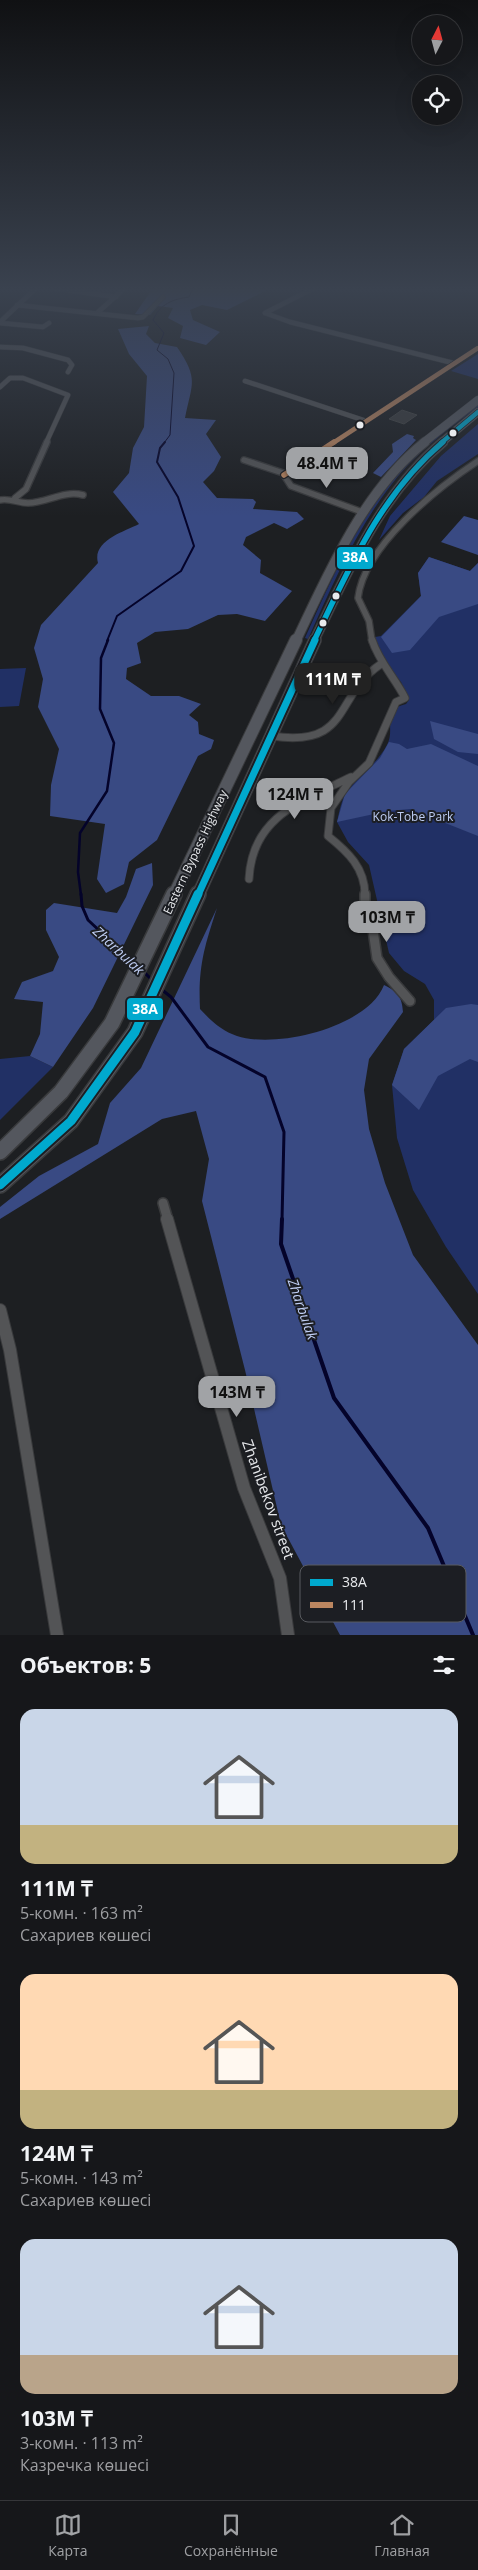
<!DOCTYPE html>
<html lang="ru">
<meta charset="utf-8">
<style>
body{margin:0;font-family:"Open Sans",sans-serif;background:#1f2023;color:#f1f3f6;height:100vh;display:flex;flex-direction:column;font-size:19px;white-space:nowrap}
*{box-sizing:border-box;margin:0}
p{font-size:16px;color:#9e9fa2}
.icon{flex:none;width:28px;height:28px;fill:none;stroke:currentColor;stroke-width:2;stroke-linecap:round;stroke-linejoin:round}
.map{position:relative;height:1635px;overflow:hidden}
.drawer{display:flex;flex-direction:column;background:#16171a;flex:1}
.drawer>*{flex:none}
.needle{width:32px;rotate:6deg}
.buttons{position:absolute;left:412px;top:15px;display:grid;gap:10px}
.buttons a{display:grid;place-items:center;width:50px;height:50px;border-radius:50%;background:#16171a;box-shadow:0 5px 20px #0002,0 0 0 1px #353639;font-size:25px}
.price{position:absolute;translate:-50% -42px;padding:0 11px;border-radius:10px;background:#a1a3a6;color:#111;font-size:16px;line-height:32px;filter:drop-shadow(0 1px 2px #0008)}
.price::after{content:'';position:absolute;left:50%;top:30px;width:15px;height:11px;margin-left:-8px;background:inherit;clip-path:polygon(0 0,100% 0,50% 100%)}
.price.active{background:#222;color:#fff}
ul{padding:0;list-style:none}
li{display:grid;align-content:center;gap:10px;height:265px;padding:0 20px}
li span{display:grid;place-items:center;height:155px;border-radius:15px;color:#555}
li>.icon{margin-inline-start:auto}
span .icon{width:90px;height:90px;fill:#fffc;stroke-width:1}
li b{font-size:21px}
h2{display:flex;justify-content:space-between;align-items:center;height:60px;padding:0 20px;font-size:21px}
.tab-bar{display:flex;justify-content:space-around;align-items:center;height:70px;border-top:1px solid #353639;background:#16171a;font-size:14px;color:#9e9fa2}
.tab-bar a{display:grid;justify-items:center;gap:2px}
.tab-bar .active{color:#a1a3a6}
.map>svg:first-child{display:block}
.green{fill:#213065}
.forest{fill:#394a83}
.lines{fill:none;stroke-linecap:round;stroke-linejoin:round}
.stream-far4{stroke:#04032a;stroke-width:1}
.stream-far3{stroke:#04032a;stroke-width:2}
.stream-far2{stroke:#04032a;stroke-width:2.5}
.stream-far1{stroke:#04032a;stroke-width:3}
.stream{stroke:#04032a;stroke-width:4}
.building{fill:#3a3b3d;stroke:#444545}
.minor-far4-casing{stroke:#393a3c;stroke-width:5.5}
.minor-far3-casing{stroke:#393a3c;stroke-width:8}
.minor-far2-casing{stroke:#393a3c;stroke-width:9}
.minor-far1-casing{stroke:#393a3c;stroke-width:12}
.minor-casing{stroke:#393a3c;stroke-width:14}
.primary-far3-casing{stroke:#393a3c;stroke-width:9}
.primary-far2-casing{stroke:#393a3c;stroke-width:11}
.primary-far1-casing{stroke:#393a3c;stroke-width:14}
.primary-casing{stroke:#393a3c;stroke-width:18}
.minor-far4{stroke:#535456;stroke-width:4.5}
.minor-far3{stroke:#535456;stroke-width:5.5}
.minor-far2{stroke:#535456;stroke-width:7}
.minor-far1{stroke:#535456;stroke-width:9}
.minor{stroke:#535456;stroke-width:12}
.primary-far3{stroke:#54575e;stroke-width:8}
.primary-far2{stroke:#54575e;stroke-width:9}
.primary-far1{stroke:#54575e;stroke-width:12}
.primary{stroke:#54575e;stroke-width:15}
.bus-1-far3-casing{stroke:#1c1e23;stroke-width:6}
.bus-1-far2-casing{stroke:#1c1e23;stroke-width:8}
.bus-1-far1-casing{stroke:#1c1e23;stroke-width:11}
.bus-1-casing{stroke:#1c1e23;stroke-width:13}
.bus-2-far1-casing{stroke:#1c1e23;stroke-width:6}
.bus-2-casing{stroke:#1c1e23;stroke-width:8}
.bus-1-far3{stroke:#00a9ce;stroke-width:4.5}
.bus-1-far2{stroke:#00a9ce;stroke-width:5.5}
.bus-1-far1{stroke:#00a9ce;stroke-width:7}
.bus-1{stroke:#00a9ce;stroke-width:9}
.bus-2-far1{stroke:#bb8660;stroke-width:4.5}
.bus-2{stroke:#bb8660;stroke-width:5.5}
.bus-dot{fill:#e8eaed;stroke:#1c1e23;stroke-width:2}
.labels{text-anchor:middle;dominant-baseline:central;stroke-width:4;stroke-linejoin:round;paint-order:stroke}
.park-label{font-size:12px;fill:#becdf3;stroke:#1c1e23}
.street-label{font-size:12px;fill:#e8eaed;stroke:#1c1e23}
.water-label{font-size:14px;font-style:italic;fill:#c0cff5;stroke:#1c1e23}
.near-street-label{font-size:15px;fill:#e8eaed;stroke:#1c1e23}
.key{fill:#1c1e23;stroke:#595b60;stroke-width:1}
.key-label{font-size:14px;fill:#e8eaed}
.line-badge{stroke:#1c1e23;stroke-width:2}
.badge-label{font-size:14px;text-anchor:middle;font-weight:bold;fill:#fff}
</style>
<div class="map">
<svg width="478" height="1635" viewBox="0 0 478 1635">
<rect width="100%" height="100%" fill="#1d1f22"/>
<!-- green -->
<path class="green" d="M478 354V379L451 371Z
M478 404V407C453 425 428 444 407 466 363 514 335 579 308 639L305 638C332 578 359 515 404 466 426 442 453 424 478 404Z
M478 424V454L437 481 424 497 403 513 379 540 390 516 441 456Z
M429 557 470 571 478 563V1294L446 1247 413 1190 397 1138 392 1085 404 1049 434 1020V1000L425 984 404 971 389 953 369 865 348 842 337 822C339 813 341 800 347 792 359 775 377 764 387 745 396 729 380 710 406 704L409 700 401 682 382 660 375 637 381 636 421 596 418 573Z
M26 668 19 706 0 707V669Z
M30 1056 53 1067 0 1120V1059Z"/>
<!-- forest -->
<path class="forest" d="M153 288H271L227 310 202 305 190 310 193 320 220 332 206 345 180 338 183 326 168 318 173 308 158 306 150 315 135 314Z
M149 326 146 334 155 343 177 347C199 379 192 383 185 418L216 420 206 434 221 457 214 471 203 482 217 498 253 499 256 502 253 509 297 512 304 519 287 529 274 523 246 537 243 545 261 560 260 573 292 591 265 621 237 614 218 615 188 629 155 632 137 643 141 663 127 668 126 679 151 696H179L201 704 189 715 198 722 199 734 214 740 211 749 198 756 157 840 129 862 124 884 106 893 97 879 105 824 50 816 51 785 59 749 38 707 43 679 34 648 41 625 98 563C92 541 123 532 139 524L113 492 129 473 133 448 144 427 147 376 129 354 118 329Z
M407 434 414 436 413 438 416 440 381 477 373 473 393 452 392 444Z
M464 516 478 520V555L441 542Z
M429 557 470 571 478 563V604L439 617 410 650 392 653 381 637 421 596 418 573Z
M430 721 478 734V754L458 752 434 739Z
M389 742 399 744 407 749 431 744 478 766V836L410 809 388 811 337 822 345 794 380 758Z
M152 863 153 885 93 1008 53 1067 30 1056 40 1034 43 1002 14 999 22 982 53 971 59 957 46 930V910L54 903 117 913 126 897 136 869Z
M217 908C204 948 198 967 200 1009 211 1021 222 1031 237 1036 277 1049 368 1027 384 985 398 992 402 997 403 1012L369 1059 364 1090 369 1129 385 1183 413 1255 478 1345V1635H340L281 1525 245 1370 202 1201 209 1159 196 1111 162 1119 0 1219V1207L39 1176 98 1144 110 1103 141 1068Z
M471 1004 478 1005V1062L470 1059 438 1076 419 1110 392 1085 404 1049 446 1008Z"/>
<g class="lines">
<!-- stream-far4 -->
<path class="stream-far4" d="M164 443 170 435 174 373 168 359 157 350 164 333 153 320C160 304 173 299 189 297L193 288"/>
<!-- stream-far3 -->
<path class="stream-far3" d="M107 641 117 616 181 571 194 546 178 497 157 462 160 448 165 442"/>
<!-- stream-far2 -->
<path class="stream-far2" d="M81 895 78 872 80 833 107 791 114 743 100 709 101 658 108 640"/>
<!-- stream-far1 -->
<path class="stream-far1" d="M81 894 82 906 88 920 134 963
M143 971 152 980
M161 989 171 997 208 1047 265 1077 284 1132 282 1220"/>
<!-- stream -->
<path class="stream" d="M282 1219 281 1244 334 1398 428 1528 473 1635"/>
</g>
<!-- building -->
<path class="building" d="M402 410 417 415 404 424 389 419Z"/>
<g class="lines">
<defs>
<path id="minor-far4" d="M52 288 116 297
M17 305 138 318 143 317 163 297
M97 313 125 288
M265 313 290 322 453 363
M265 313 314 288
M0 322 36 288
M0 323 43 327 49 323
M0 347 23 348 68 360 72 365 68 372
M245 381 366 421
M0 387 10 378H23L68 395 46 443
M333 443 478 348"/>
<path id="minor-far3" d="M334 442 284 475 291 486 362 512
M244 460 286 474
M15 498 26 489 47 442
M0 500C10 498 18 503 28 503 47 503 63 490 83 495
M372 641 369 621 358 598C364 546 437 488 478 461"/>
<path id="minor-far2" d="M272 736C352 748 333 696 381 664
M249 879C252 816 302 801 351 777
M365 895C365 868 348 852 328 836L331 808 349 782 369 763 396 702 405 698C395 678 379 662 372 640"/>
<path id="minor-far1" d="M365 894V906L372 923 377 958 389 977 410 1001
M163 1203 168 1220"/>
<path id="minor" d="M167 1219 244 1488 280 1578 288 1635
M0 1310 10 1350 57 1635"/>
<path id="primary-far3" d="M423 443 478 400
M441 443 478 412"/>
<path id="primary-far2" d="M296 641C329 572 364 490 425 442
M314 641C349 569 380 495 443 442"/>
<path id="primary-far1" d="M174 895 296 640
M198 895 315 640"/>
<path id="primary" d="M0 1152 61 1092 112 1023 174 894
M0 1185 71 1121 135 1032 198 894"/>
</defs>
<!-- minor-far4 casing -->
<use href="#minor-far4" class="minor-far4-casing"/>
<!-- minor-far3 casing -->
<use href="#minor-far3" class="minor-far3-casing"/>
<!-- minor-far2 casing -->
<use href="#minor-far2" class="minor-far2-casing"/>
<!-- minor-far1 casing -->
<use href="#minor-far1" class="minor-far1-casing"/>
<!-- minor casing -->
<use href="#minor" class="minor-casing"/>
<!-- primary-far3 casing -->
<use href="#primary-far3" class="primary-far3-casing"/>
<!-- primary-far2 casing -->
<use href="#primary-far2" class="primary-far2-casing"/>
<!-- primary-far1 casing -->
<use href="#primary-far1" class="primary-far1-casing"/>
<!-- primary casing -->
<use href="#primary" class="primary-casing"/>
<!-- minor-far4 -->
<use href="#minor-far4" class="minor-far4"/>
<!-- minor-far3 -->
<use href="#minor-far3" class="minor-far3"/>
<!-- minor-far2 -->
<use href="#minor-far2" class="minor-far2"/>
<!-- minor-far1 -->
<use href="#minor-far1" class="minor-far1"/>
<!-- minor -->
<use href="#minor" class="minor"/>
<!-- primary-far3 -->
<use href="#primary-far3" class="primary-far3"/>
<!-- primary-far2 -->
<use href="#primary-far2" class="primary-far2"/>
<!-- primary-far1 -->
<use href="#primary-far1" class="primary-far1"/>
<!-- primary -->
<use href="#primary" class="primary"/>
<defs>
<path id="bus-1-far3" d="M441 443 478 412"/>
<path id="bus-1-far2" d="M314 641C349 569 380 495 443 442"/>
<path id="bus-1-far1" d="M198 895 315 640"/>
<path id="bus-1" d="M0 1185 71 1121 135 1032 198 894"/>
<path id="bus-2-far1" d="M333 443 478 348"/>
<path id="bus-2" d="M284 475 334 442"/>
</defs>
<!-- bus-1-far3 casing -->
<use href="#bus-1-far3" class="bus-1-far3-casing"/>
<!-- bus-1-far2 casing -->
<use href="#bus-1-far2" class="bus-1-far2-casing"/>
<!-- bus-1-far1 casing -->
<use href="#bus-1-far1" class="bus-1-far1-casing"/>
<!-- bus-1 casing -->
<use href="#bus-1" class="bus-1-casing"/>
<!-- bus-2-far1 casing -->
<use href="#bus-2-far1" class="bus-2-far1-casing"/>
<!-- bus-2 casing -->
<use href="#bus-2" class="bus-2-casing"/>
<!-- bus-1-far3 -->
<use href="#bus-1-far3" class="bus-1-far3"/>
<!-- bus-1-far2 -->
<use href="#bus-1-far2" class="bus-1-far2"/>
<!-- bus-1-far1 -->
<use href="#bus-1-far1" class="bus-1-far1"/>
<!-- bus-1 -->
<use href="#bus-1" class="bus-1"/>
<!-- bus-2-far1 -->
<use href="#bus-2-far1" class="bus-2-far1"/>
<!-- bus-2 -->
<use href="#bus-2" class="bus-2"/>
</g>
<!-- sky -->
<linearGradient id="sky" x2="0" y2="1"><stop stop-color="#101113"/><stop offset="0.56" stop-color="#3a424f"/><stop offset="1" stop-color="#3a424f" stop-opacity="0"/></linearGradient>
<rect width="478" height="517" fill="url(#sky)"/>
<!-- markers -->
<g class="bus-dot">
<circle cx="360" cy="425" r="4.5"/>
<circle cx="453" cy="433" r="4.5"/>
<circle cx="336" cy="596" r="4.5"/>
<circle cx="323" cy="623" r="4.5"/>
</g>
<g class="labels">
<!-- park labels -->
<g class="park-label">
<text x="413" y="816">Kok-Tobe Park</text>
</g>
<!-- street labels -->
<g class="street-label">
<text transform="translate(195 852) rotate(-65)">Eastern Bypass Highway</text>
</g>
<!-- water labels -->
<g class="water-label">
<text transform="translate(119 950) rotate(43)">Zharbulak</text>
<text transform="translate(303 1309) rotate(71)">Zharbulak</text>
</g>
<!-- near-street labels -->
<g class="near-street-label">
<text transform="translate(269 1499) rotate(70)">Zhanibekov street</text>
</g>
</g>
<!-- legend -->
<rect x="300" y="1565" width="166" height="57" rx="8" class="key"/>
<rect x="310" y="1579" width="23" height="7" fill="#00a9ce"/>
<rect x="310" y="1602" width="23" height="6" fill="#bb8660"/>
<g class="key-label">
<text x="342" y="1587">38А</text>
<text x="342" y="1610">111</text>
</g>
<g class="line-badge">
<rect x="336" y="546" width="38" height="24" rx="5" fill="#00a9ce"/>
<rect x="126" y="997" width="38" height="24" rx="5" fill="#00a9ce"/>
</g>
<g class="badge-label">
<text x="355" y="562">38А</text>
<text x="145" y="1014">38А</text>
</g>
</svg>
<div class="buttons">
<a><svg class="needle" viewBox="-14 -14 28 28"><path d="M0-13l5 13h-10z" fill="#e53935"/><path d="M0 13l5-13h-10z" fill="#9e9fa2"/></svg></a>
<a><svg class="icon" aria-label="locate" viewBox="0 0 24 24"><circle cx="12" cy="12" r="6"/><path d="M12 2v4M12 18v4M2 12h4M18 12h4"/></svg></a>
</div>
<b class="price" style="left:327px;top:489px">48.4M ₸</b>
<b class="price active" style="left:333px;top:705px">111M ₸</b>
<b class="price" style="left:295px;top:820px">124M ₸</b>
<b class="price" style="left:387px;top:943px">103M ₸</b>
<b class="price" style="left:237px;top:1418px">143M ₸</b>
</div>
<section class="drawer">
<h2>Объектов: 5<svg class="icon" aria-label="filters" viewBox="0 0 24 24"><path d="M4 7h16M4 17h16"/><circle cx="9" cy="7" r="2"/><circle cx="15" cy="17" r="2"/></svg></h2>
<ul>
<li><span style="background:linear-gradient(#c9d6e8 75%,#c2b280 0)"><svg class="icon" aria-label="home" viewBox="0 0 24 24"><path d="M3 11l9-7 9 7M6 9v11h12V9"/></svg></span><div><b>111M ₸</b><p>5-комн. · 163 m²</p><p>Сахариев көшесі</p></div></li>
<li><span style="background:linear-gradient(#ffd9b3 75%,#c2b280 0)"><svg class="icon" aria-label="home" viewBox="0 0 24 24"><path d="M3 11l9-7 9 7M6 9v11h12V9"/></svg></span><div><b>124M ₸</b><p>5-комн. · 143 m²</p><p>Сахариев көшесі</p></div></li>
<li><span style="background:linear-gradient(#c9d6e8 75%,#b9a48a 0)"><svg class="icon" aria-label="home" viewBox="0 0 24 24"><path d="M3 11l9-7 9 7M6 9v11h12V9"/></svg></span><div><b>103M ₸</b><p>3-комн. · 113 m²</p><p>Казречка көшесі</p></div></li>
</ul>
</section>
<nav class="tab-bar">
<a class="active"><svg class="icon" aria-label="map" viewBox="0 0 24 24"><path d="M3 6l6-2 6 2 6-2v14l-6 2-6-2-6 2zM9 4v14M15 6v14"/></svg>Карта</a>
<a><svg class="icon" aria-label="saved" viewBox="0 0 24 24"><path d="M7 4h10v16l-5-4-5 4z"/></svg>Сохранённые</a>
<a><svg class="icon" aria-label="home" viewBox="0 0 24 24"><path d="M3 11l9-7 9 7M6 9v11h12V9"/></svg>Главная</a>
</nav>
